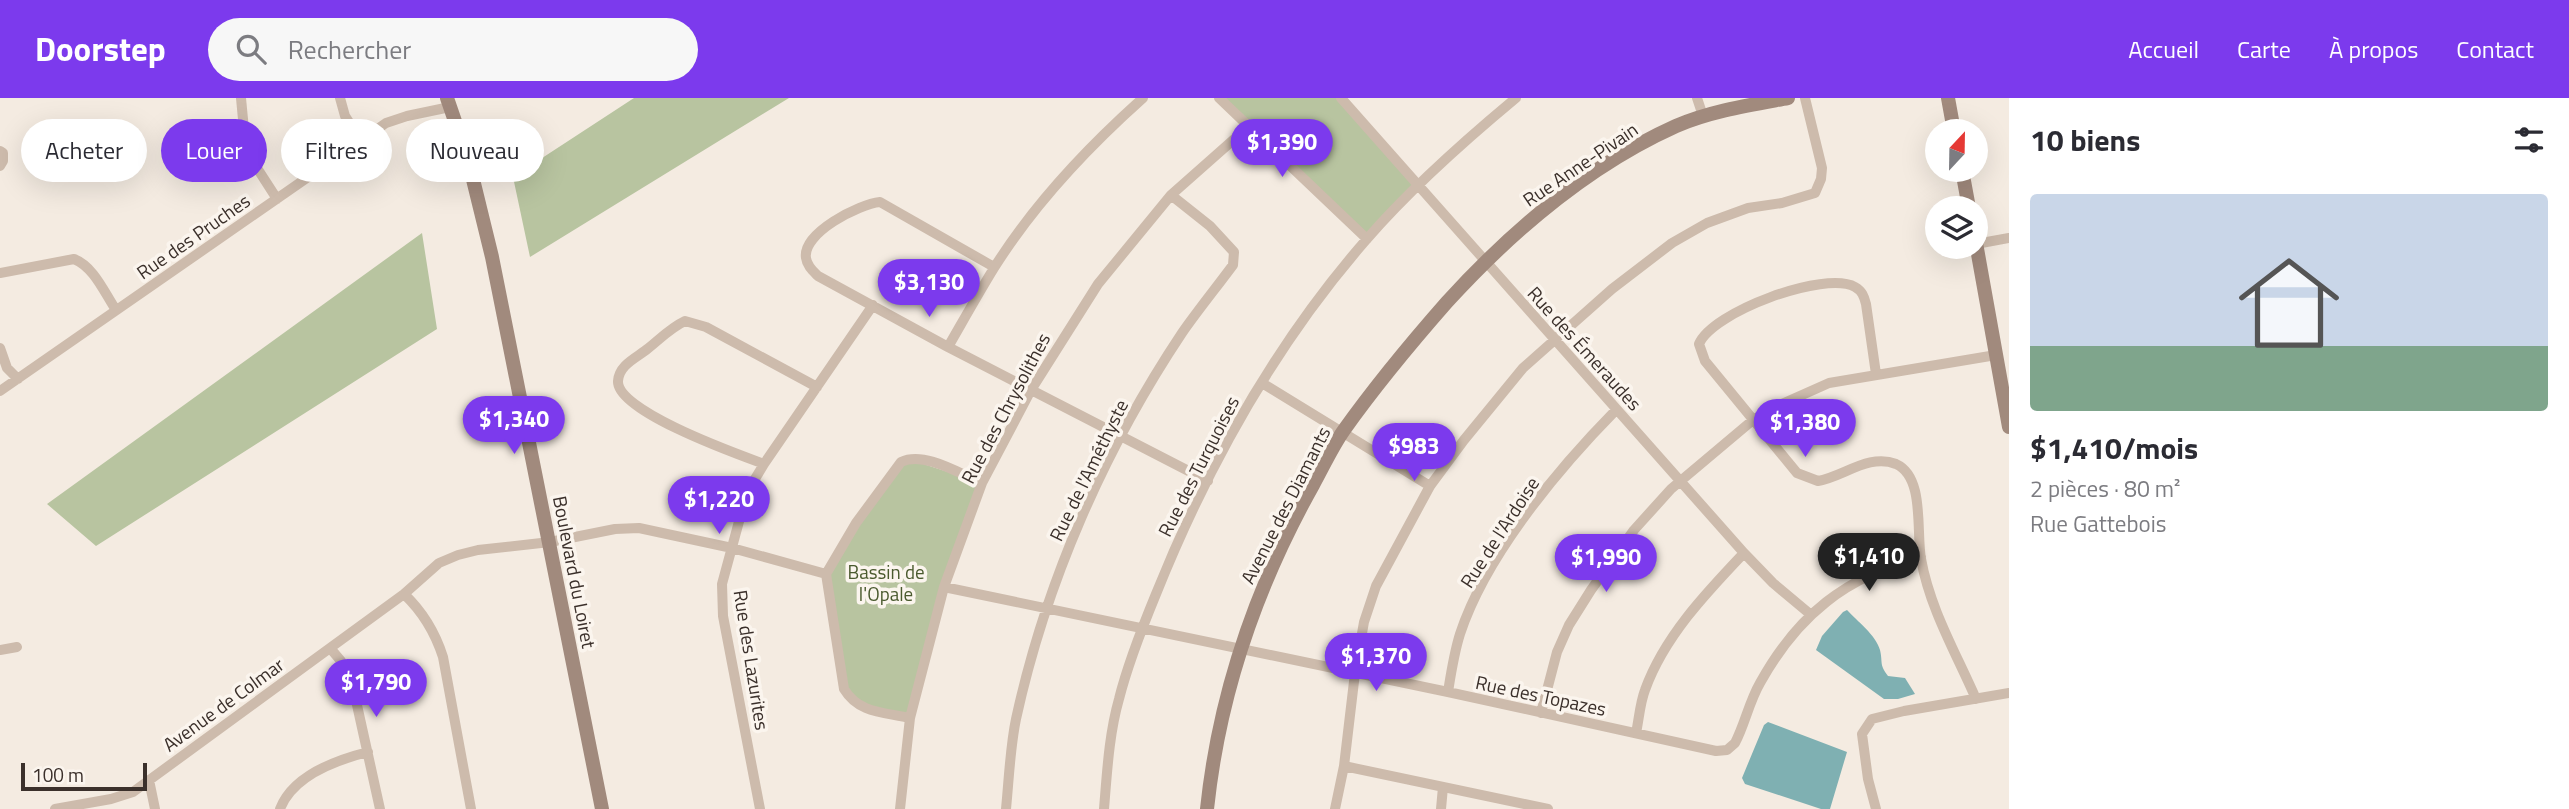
<!DOCTYPE html>
<html lang="fr">
<meta charset="utf-8">
<style>
body{margin:0;font-family:"Titillium Web",sans-serif;background:#f7f7f7;color:#2b2b33;height:100vh;display:flex;flex-direction:column;font-size:26px;white-space:nowrap}
*{box-sizing:border-box;margin:0}
p{font-size:23px;color:#7c7c81}
.icon{flex:none;width:38px;height:38px;fill:none;stroke:currentColor;stroke-width:2;stroke-linecap:round;stroke-linejoin:round}
.map{position:relative;flex:1;overflow:hidden}
.panel{display:flex;flex-direction:column;background:#fff;width:560px}
.panel>*{flex:none}
.banner{position:absolute;left:21px;top:21px;width:665px;height:63px;display:flex;gap:14px}
.needle{width:46px;rotate:22deg}
.controls{position:absolute;left:1925px;top:21px;display:grid;gap:14px}
.controls a{display:grid;place-items:center;width:63px;height:63px;border-radius:50%;background:#fff;box-shadow:0 7px 28px #0002;font-size:35px}
.scale{position:absolute;left:21px;bottom:18px;width:126px;box-sizing:border-box;padding-left:7px;border:4px solid #3b302b;border-top:0;font-size:19px;line-height:24px;white-space:nowrap;color:#3b302b;-webkit-text-stroke:5px #fbf5ee;paint-order:stroke}
.price{position:absolute;translate:-50% -60px;padding:0 16px;border-radius:24px;background:#7c3aed;color:#fff;font-size:23px;line-height:46px;filter:drop-shadow(0 2px 4px #0008)}
.price::after{content:'';position:absolute;left:50%;top:42px;width:21px;height:16px;margin-left:-10px;background:inherit;clip-path:polygon(0 0,100% 0,50% 100%)}
.price.on{background:#222;color:#fff}
ul{padding:0;list-style:none}
li{display:grid;align-content:center;gap:14px;height:371px;padding:0 21px}
li span{display:grid;place-items:center;height:217px;border-radius:7px;color:#555}
li>.icon{margin-inline-start:auto}
span .icon{width:126px;height:126px;fill:#fffc;stroke-width:1}
li b{font-size:30px}
h2{display:flex;justify-content:space-between;align-items:center;height:84px;padding:0 21px;font-size:30px}
.pill{padding:0 24px;border-radius:32px;background:#fff;box-shadow:0 7px 28px #0002;font-size:24px;line-height:63px}
.pill.on{background:#7c3aed;color:#fff}
header{display:flex;align-items:center;gap:42px;box-sizing:border-box;height:98px;padding:0 35px;background:#7c3aed;color:#fff}
header strong{font-size:33px}
nav{display:flex;gap:38px;margin-inline-start:auto;font-size:24px}
.search{width:490px;height:63px;background:#f7f7f7;display:flex;align-items:center;gap:18px;box-sizing:border-box;padding:0 24px;border-radius:38px;color:#7c7c81;font-size:26px}
main{display:flex;flex:1;min-height:0}
.map>svg:first-child{display:block}
.green{fill:#b8c4a0}
.water{fill:#7fb0b2}
.lines{fill:none;stroke-linecap:round;stroke-linejoin:round}
.street{stroke:#cdbbac;stroke-width:10}
.secondary{stroke:#a18a7d;stroke-width:14}
.labels{text-anchor:middle;dominant-baseline:central;stroke-width:7;stroke-linejoin:round;paint-order:stroke}
.street-label{font-size:19px;fill:#3b302b;stroke:#fbf5ee}
.park-label{font-size:19px;fill:#4a5a2e;stroke:#fbf5ee}
</style>
<header>
<strong>Doorstep</strong>
<div class="search"><svg class="icon" aria-label="search" viewBox="0 0 24 24"><circle cx="10" cy="10" r="6"/><path d="M15 15l6 6"/></svg>Rechercher</div>
<nav><a>Accueil</a><a>Carte</a><a>À propos</a><a>Contact</a></nav>
</header>
<main>
<div class="map">
<svg width="2009" height="711" viewBox="0 0 2009 711">
<rect width="100%" height="100%" fill="#f4ebe1"/>
<!-- green -->
<path class="green" d="M634 0H789L530 159 513 79Z
M1220 0H1341L1418 88 1367 141Z
M422 135 437 231 96 448 47 406Z
M908 361 982 385 944 489 910 620 876 615 844 591 826 476 832 463Z"/>
<!-- water -->
<path class="water" d="M1847 512C1857 523 1876 537 1880 552 1883 565 1879 566 1888 578L1905 580 1915 596 1898 601H1884L1816 552 1822 538 1843 514Z
M1768 624 1847 654 1830 711H1821L1745 686 1742 680 1764 627Z"/>
<g class="lines">
<!-- street -->
<path class="street" d="M241 0 246 53 277 101
M340 0 345 18 361 43
M1219 0 1367 141
M1341 0 1744 455 1773 485 1810 516
M1697 0 1703 18
M0 53 3 55V63L0 68
M1976 146 2009 140
M994 169 880 104C859 106 802 135 806 160 807 168 813 173 818 178L948 249 1208 383
M0 175 74 161C94 169 104 194 116 212
M948 249C963 223 978 196 994 170 1034 106 1087 50 1143 0
M0 250 7 270 18 281
M1876 276 1866 206C1864 198 1862 193 1855 189 1825 172 1712 214 1699 246L1705 263 1797 375 1818 383C1843 379 1869 355 1896 366 1925 379 1916 433 1921 461 1930 511 1956 555 1976 601
M1262 285 1430 388
M0 293 386 25 407 18 450 9
M764 366C737 356 616 313 618 283 619 267 636 260 646 252 659 242 670 230 685 223L706 229 817 289
M944 489 1448 594 1716 653 1727 652 1735 645C1745 626 1749 604 1760 585 1797 518 1846 478 1921 459
M404 496C423 514 435 534 443 559L471 711
M330 550 341 563 353 589 380 711
M0 552 17 549
M1448 594C1451 575 1454 555 1460 536 1486 457 1558 371 1616 312
M1541 615 1557 554 1569 527 1591 492 1634 432 1671 391 1753 322 1773 310 1829 285 1996 257
M910 620C885 614 859 616 844 591L826 476 856 425 901 364C925 353 960 376 982 385
M1636 635C1639 621 1640 605 1645 592 1664 539 1706 495 1744 455
M1344 668 1548 711
M149 682 155 711
M55 711 111 701 133 694 330 550 404 496 439 465 458 457 478 452 550 444 615 431 639 430 732 450 826 476
M280 711C293 677 336 662 368 654
M760 711 723 518 722 486 747 394 764 366 873 207
M900 711 910 620 944 489 982 385 1031 292 1098 186 1171 97 1249 28
M1006 711C1009 681 1010 650 1016 621 1046 484 1104 352 1182 235 1198 212 1216 190 1233 167L1234 154 1210 128 1171 97
M1104 711C1107 675 1109 636 1119 601 1128 565 1142 530 1156 496 1207 369 1276 245 1366 142 1411 90 1463 44 1516 0
M1335 711 1344 668 1355 575 1364 524 1376 488 1430 388 1464 342 1523 270 1612 191 1672 145 1707 125 1748 110 1782 105 1815 95 1821 81 1822 70 1805 0
M1441 711 1443 689
M1876 711 1868 681 1862 636 1872 621 1904 613 2009 595"/>
<!-- secondary -->
<path class="secondary" d="M447 0 468 61 492 159 602 711
M1948 0 1954 33
M1962 72 1969 110
M1976 145 2009 329
M1207 711C1219 597 1257 487 1313 387 1323 369 1332 349 1344 332 1376 287 1411 245 1447 204 1510 135 1589 67 1676 28 1711 13 1750 7 1788 0"/>
</g>
<g class="labels">
<!-- street labels -->
<g class="street-label">
<text transform="translate(1580 66) rotate(-34)">Rue Anne-Pivain</text>
<text transform="translate(193 138) rotate(-35)">Rue des Pruches</text>
<text transform="translate(1585 250) rotate(48)">Rue des Émeraudes</text>
<text transform="translate(1005 310) rotate(-62)">Rue des Chrysolithes</text>
<text transform="translate(1198 368) rotate(-63)">Rue des Turquoises</text>
<text transform="translate(1088 372) rotate(-64)">Rue de l'Améthyste</text>
<text transform="translate(1285 407) rotate(-63)">Avenue des Diamants</text>
<text transform="translate(1499 434) rotate(-57)">Rue de l'Ardoise</text>
<text transform="translate(575 474) rotate(79)">Boulevard du Loiret</text>
<text transform="translate(752 562) rotate(81)">Rue des Lazurites</text>
<text transform="translate(1541 597) rotate(12)">Rue des Topazes</text>
<text transform="translate(223 606) rotate(-36)">Avenue de Colmar</text>
</g>
<!-- park labels -->
<g class="park-label">
<text x="886" y="473">Bassin de<tspan x="886" dy="22">l'Opale</tspan></text>
</g>
</g>
</svg>
<div class="controls">
<a><svg class="needle" viewBox="-14 -14 28 28"><path d="M0-13l5 13h-10z" fill="#e53935"/><path d="M0 13l5-13h-10z" fill="#7c7c81"/></svg></a>
<a><svg class="icon" aria-label="layers" viewBox="0 0 24 24"><path d="M12 4l9 5-9 5-9-5zM3 14l9 5 9-5"/></svg></a>
</div>
<div class="scale">100 m</div>
<b class="price" style="left:1282px;top:81px">$1,390</b>
<b class="price" style="left:929px;top:221px">$3,130</b>
<b class="price" style="left:514px;top:358px">$1,340</b>
<b class="price" style="left:1805px;top:361px">$1,380</b>
<b class="price" style="left:1414px;top:385px">$983</b>
<b class="price" style="left:719px;top:438px">$1,220</b>
<b class="price on" style="left:1869px;top:495px">$1,410</b>
<b class="price" style="left:1606px;top:496px">$1,990</b>
<b class="price" style="left:1376px;top:595px">$1,370</b>
<b class="price" style="left:376px;top:621px">$1,790</b>
<div class="banner">
<a class="pill">Acheter</a>
<a class="pill on">Louer</a>
<a class="pill">Filtres</a>
<a class="pill">Nouveau</a>
</div>
</div>
<section class="panel">
<h2>10 biens<svg class="icon" aria-label="filters" viewBox="0 0 24 24"><path d="M4 7h16M4 17h16"/><circle cx="9" cy="7" r="2"/><circle cx="15" cy="17" r="2"/></svg></h2>
<ul>
<li><span style="background:linear-gradient(#c9d6e8 70%,#7fa58c 0)"><svg class="icon" aria-label="home" viewBox="0 0 24 24"><path d="M3 11l9-7 9 7M6 9v11h12V9"/></svg></span><div><b>$1,410/mois</b><p>2 pièces · 80 m²</p><p>Rue Gattebois</p></div></li>
</ul>
</section>
</main>
